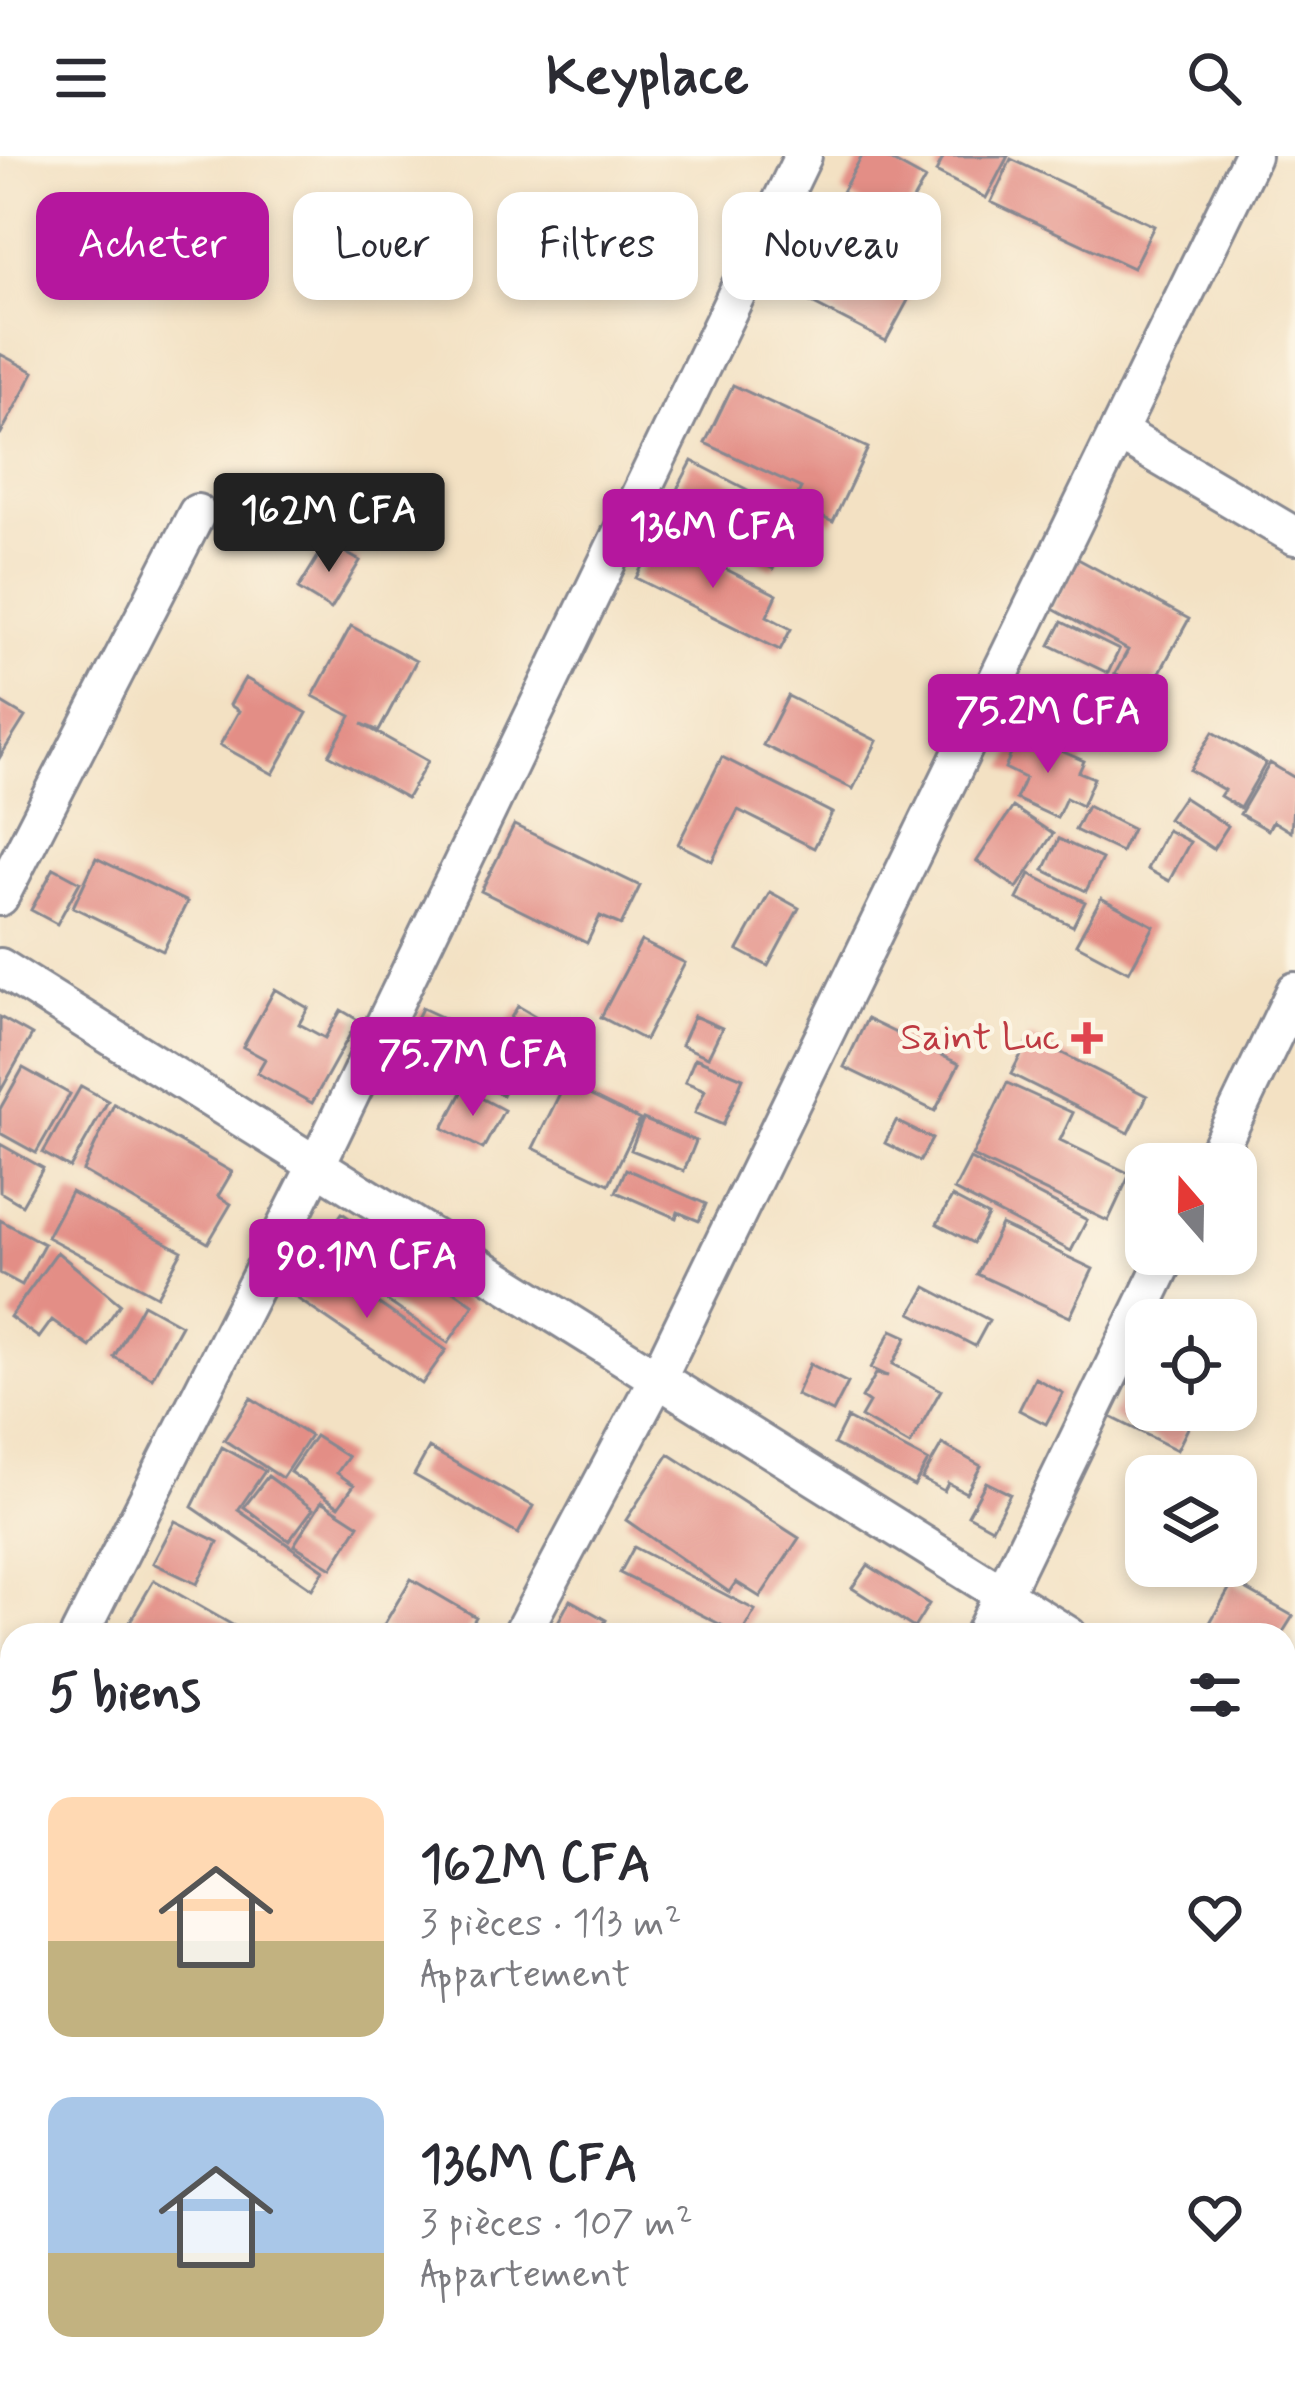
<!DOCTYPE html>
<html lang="fr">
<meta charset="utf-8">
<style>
body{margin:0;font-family:Mynerve,sans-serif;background:#f7f7f7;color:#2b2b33;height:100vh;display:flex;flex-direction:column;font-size:45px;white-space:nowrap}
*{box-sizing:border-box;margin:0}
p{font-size:39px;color:#7c7c81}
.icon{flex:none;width:66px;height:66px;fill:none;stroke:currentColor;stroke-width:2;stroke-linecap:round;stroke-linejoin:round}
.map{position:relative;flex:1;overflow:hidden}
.panel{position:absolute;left:0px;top:1467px;width:1296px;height:768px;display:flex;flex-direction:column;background:#fff;border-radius:36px 36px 0 0;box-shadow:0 6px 18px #0003}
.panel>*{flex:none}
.hud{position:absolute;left:36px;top:36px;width:1224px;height:108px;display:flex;gap:24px}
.needle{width:78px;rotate:340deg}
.buttons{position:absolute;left:1125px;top:987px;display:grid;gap:24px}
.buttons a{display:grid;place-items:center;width:132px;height:132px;border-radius:24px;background:#fff;box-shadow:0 6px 18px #0003;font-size:60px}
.price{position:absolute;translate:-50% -102px;padding:0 27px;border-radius:12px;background:#b5179e;color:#fff;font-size:39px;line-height:78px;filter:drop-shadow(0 3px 6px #0008)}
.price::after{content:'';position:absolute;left:50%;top:72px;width:36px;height:27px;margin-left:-18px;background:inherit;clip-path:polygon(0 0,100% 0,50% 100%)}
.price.selected{background:#222;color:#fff}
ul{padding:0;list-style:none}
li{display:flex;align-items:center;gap:36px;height:300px;padding:0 48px}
li span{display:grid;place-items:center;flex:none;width:336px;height:240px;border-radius:24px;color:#555}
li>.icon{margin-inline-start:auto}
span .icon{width:144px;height:144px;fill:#fffc;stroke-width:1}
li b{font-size:51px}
h2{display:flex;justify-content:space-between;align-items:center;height:144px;padding:0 48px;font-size:51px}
.tag{padding:0 42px;border-radius:24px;background:#fff;box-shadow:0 6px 18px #0003;font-size:42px;line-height:108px}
.tag.selected{background:#b5179e;color:#fff}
header{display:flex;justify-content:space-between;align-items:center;height:156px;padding:0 48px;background:#fff;font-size:54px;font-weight:700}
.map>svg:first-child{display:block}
.building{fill:#e38e86}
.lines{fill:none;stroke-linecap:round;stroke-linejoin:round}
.street-casing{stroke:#878890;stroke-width:42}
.street{stroke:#fff;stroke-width:36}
.health-dot{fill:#e0444e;stroke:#fcf5e5;stroke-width:4.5}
.labels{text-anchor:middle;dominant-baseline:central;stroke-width:9;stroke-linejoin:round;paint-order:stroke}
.health-label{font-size:39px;fill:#be3a42;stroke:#fcf5e5;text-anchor:end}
</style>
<header><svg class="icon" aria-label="menu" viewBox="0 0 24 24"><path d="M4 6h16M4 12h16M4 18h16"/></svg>Keyplace<svg class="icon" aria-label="search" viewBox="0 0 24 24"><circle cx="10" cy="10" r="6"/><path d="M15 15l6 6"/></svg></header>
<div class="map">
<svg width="1295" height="2235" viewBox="0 0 1295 2235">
<rect width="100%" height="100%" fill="#fcf5e5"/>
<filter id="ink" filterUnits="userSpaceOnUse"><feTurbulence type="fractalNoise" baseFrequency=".00833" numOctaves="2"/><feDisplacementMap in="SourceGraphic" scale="24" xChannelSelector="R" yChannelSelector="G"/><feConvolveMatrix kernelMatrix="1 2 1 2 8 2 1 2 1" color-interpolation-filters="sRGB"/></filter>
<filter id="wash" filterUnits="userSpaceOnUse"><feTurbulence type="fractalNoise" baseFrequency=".004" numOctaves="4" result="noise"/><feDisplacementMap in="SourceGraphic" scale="48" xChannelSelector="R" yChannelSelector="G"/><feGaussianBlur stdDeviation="2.7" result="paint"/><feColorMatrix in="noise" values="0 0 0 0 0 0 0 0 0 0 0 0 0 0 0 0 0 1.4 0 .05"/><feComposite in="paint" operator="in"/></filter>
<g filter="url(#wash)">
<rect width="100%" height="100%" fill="#f3e1c3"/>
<g id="blocks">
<!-- building -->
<path class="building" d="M862 0H883L925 23 899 69 842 36Z
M944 0H1008L986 42 936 16Z
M1011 3 1154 70 1133 112 991 46Z
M812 69 919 124 886 185 781 131Z
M0 198 34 216 0 279Z
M733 229 868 292 833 366 793 348 801 332 705 287Z
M692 305 800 361 773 413 665 356Z
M658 379 777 439 767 460 791 473 780 494 636 422Z
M327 386 360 405 331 453 298 433Z
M1078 403 1189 463 1149 536 1115 518 1128 494 1051 452Z
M1062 466 1119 494 1108 517 1050 489Z
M351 470 416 505 379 575 362 568 428 605 407 642 329 599 351 560 313 540Z
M245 522 307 557 273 618 220 589 239 555 230 549Z
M788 540 877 585 853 633 763 589Z
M0 546 25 561 0 601Z
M1213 576 1266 607 1240 652 1220 640 1224 634 1190 614Z
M1020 577 1084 605 1079 616 1094 622 1082 650 1066 642 1057 662 1016 643 1025 622 1005 612Z
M722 601 832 657 814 692 738 654 712 705 678 688Z
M1270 607 1295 622 1291 676 1273 665 1268 674 1240 658Z
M1183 641 1228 670 1213 693 1168 663Z
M1087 650 1132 673 1121 696 1075 674Z
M1013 651 1053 678 1017 732 977 705Z
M514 669 640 730 621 769 600 760 587 787 481 735Z
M1167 674 1190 686 1169 725 1147 713Z
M1059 683 1102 703 1086 735 1044 714Z
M96 702 187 746 163 795 73 751Z
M54 712 80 726 57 768 31 754Z
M1030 718 1085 746 1073 770 1017 743Z
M770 736 799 752 768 810 738 794Z
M1101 742 1154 770 1129 816 1076 788Z
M641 785 685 807 645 884 601 861Z
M275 833 308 852 299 868 325 882 341 854 358 864 312 947 257 917 265 903 243 891Z
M518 850 552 870 535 899 501 878Z
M422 852 489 883 471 922 403 891Z
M694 860 722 872 708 901 681 889Z
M0 861 32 879 0 936Z
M867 863 959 908 935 955 844 911Z
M1030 881 1147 940 1129 977 1011 918Z
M493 885 522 898 502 939 475 926Z
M695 902 743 922 723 969 695 957 705 934 685 926Z
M23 912 70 938 36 997 0 977V953Z
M565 927 640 964 609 1028 533 992Z
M1007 927 1073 957 1060 984 1130 1018 1108 1065 972 1000Z
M81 930 108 945 70 1012 43 997Z
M464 933 504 954 483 993 443 972Z
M114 948 232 1016 218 1040 231 1048 208 1087 83 1015Z
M643 963 696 985 684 1015 631 994Z
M896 965 932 983 920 1005 885 987Z
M0 988 43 1012 22 1049 0 1036Z
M970 1003 1087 1064 1071 1095 954 1034Z
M626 1013 706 1048 699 1065 678 1056 676 1062 616 1036Z
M71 1036 182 1095 157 1140 47 1081Z
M952 1041 988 1060 973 1087 937 1068Z
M342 1057 474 1149 448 1187 315 1095Z
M0 1064 44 1088 22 1129 0 1117Z
M1001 1069 1093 1113 1070 1161 977 1118Z
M57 1096 120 1148 90 1191 52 1164 39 1182 10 1161Z
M312 1102 446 1194 422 1228 288 1136Z
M926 1131 989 1164 975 1190 911 1157Z
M143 1148 181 1169 152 1222 114 1201Z
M892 1174 907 1181 893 1208 941 1234 910 1289 861 1261 869 1247 862 1242 876 1218 888 1220 871 1212Z
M810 1208 848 1227 833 1256 796 1239Z
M1035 1222 1063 1237 1046 1268 1019 1254Z
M1130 1222 1146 1229V1254H1197L1177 1294 1111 1261Z
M251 1242 310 1280 282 1322 224 1284Z
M847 1262 928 1305 914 1330 834 1288Z
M315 1280 348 1301 337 1317 354 1329 339 1350 290 1316Z
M942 1288 981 1310 966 1337 948 1327 944 1335 922 1323Z
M222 1291 265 1315 238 1354 324 1414 312 1433 192 1351Z
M429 1292 533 1350 518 1378 414 1319Z
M669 1298 799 1382 760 1441 736 1426 729 1436 626 1364Z
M268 1320 313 1353 289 1385 244 1351Z
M986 1326 1010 1338 992 1372 968 1359Z
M322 1345 359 1369 332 1412 294 1389Z
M175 1365 218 1386 197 1428 153 1407Z
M634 1391 755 1454 741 1479 620 1417Z
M868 1409 929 1448 914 1472 852 1432Z
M411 1423 476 1461 465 1479H395L382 1472Z
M154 1424 243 1475 241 1479H122Z
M1233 1426 1293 1460 1281 1479H1203Z
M570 1444 606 1464 598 1479H551Z
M1284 1495 1295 1502V1540L1284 1533Z
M0 1863 12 1871V1930L0 1921Z"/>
</g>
</g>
<g filter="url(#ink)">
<use href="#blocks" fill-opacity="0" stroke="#878890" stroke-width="3"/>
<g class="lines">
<defs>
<path id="street" d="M1118 276 1295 380
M0 741 197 357
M0 811 1068 1479
M1212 1008 1295 835
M79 1479 318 1006 803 0
M521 1479 656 1225 1252 0
M983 1479 1168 1098
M1284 1609 1295 1616
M0 1635 12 1611
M1284 1765 1295 1745
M122 2235 128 2223
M574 2235 580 2223
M1024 2235 1030 2223"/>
</defs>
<!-- street casing -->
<use href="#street" class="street-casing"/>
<!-- street -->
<use href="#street" class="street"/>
</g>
</g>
<!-- markers -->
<path class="health-dot" d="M1081 864h12v12h12v12h-12v12h-12v-12h-12v-12h12z"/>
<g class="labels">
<!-- health labels -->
<g class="health-label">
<text x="1060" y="882">Saint Luc</text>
</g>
</g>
</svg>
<div class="buttons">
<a><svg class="needle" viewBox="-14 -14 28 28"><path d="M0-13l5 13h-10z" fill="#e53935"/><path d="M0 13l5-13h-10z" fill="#7c7c81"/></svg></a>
<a><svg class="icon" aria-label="locate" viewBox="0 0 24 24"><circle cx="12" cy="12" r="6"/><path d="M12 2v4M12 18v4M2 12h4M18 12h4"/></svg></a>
<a><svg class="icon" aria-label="layers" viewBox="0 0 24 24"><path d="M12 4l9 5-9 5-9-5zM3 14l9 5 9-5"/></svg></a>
</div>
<b class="price selected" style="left:329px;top:419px">162M CFA</b>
<b class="price" style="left:713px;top:435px">136M CFA</b>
<b class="price" style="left:1048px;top:620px">75.2M CFA</b>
<b class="price" style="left:473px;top:963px">75.7M CFA</b>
<b class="price" style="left:367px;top:1165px">90.1M CFA</b>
<div class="hud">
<a class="tag selected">Acheter</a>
<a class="tag">Louer</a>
<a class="tag">Filtres</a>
<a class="tag">Nouveau</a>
</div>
<section class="panel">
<h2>5 biens<svg class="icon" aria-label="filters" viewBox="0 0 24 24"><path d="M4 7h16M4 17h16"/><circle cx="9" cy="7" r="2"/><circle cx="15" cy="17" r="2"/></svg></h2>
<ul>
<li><span style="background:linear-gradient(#ffd9b3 60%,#c2b280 0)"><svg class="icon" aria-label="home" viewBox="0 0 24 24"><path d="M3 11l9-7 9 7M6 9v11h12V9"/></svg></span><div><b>162M CFA</b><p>3 pièces · 113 m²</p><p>Appartement</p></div><svg class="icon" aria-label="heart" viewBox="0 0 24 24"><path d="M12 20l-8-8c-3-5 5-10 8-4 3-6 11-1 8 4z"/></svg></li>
<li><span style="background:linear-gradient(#a9c7e8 65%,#c2b280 0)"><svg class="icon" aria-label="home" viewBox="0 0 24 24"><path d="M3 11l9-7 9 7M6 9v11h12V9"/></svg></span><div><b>136M CFA</b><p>3 pièces · 107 m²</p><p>Appartement</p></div><svg class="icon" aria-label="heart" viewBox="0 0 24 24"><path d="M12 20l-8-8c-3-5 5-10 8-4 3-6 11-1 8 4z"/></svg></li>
</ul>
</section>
</div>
